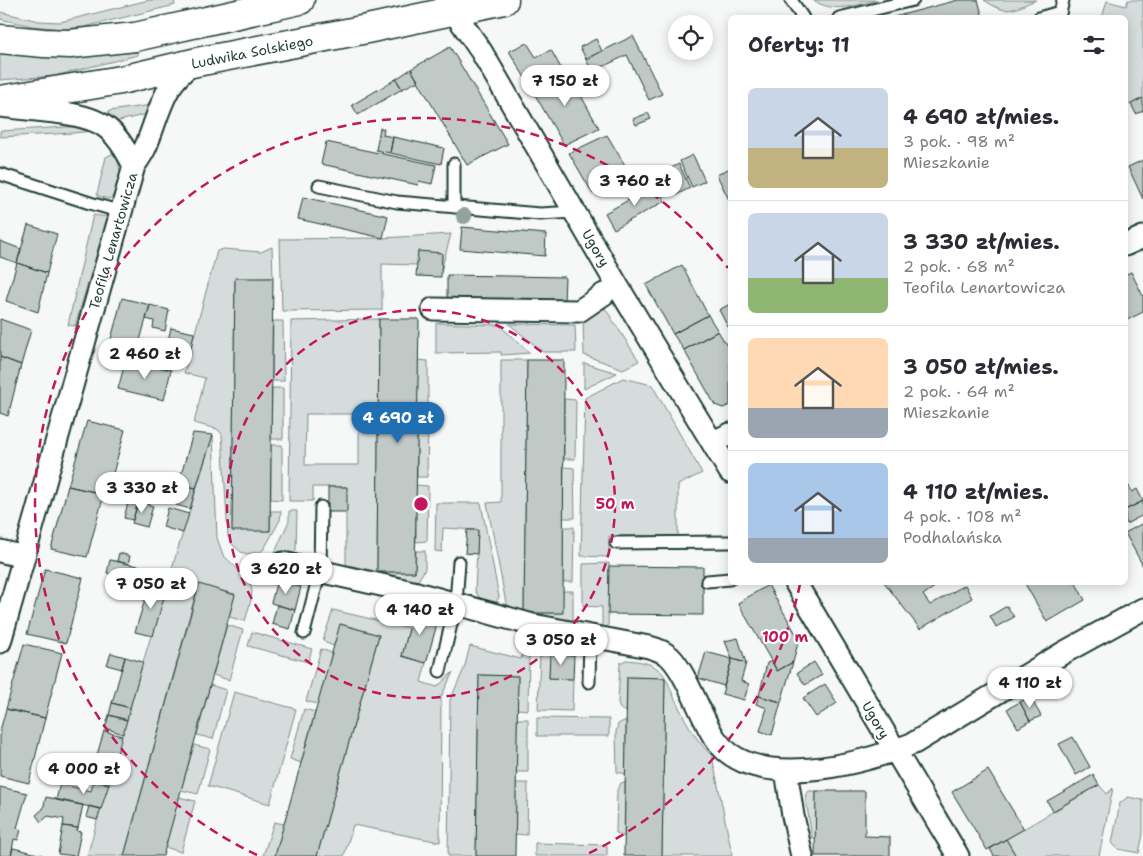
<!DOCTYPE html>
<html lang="pl">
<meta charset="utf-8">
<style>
body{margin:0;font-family:"Shantell Sans",sans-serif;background:#f7f7f7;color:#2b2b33;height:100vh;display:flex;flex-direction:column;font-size:19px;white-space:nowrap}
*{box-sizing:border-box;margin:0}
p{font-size:16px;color:#7c7c81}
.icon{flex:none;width:28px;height:28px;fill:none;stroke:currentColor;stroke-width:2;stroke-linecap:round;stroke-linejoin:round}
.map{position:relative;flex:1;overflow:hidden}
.drawer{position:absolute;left:728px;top:15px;width:400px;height:570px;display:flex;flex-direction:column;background:#fff;border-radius:8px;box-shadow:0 2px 12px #0003}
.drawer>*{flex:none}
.tools{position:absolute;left:668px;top:15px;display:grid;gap:10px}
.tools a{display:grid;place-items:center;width:45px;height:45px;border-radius:50%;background:#fff;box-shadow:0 2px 12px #0003;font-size:25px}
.price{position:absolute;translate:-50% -42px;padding:0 11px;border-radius:18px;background:#fff;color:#222;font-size:16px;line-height:32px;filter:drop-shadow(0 1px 2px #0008)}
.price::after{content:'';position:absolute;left:50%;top:30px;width:15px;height:11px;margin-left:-8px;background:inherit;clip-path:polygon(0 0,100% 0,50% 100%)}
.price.current{background:#1f6fb2;color:#fff}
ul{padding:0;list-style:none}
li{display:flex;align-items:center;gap:15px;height:125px;padding:0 20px}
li+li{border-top:1px solid #e1e1e2}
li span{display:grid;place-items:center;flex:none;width:140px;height:100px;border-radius:8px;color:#555}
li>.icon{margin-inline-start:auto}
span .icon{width:60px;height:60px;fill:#fffc;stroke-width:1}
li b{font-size:21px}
h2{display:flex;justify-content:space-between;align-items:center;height:60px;padding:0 20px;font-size:21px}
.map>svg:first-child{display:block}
.green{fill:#d6dcdb;stroke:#7a8c88;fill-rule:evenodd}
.building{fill:#c0c9c6;stroke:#1f3d34}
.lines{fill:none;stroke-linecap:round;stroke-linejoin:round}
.service-casing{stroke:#1f3d34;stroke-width:15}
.minor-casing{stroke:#1f3d34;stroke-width:25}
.tertiary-casing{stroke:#1f3d34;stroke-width:31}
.service{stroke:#fff;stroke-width:11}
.minor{stroke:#fff;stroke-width:21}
.tertiary{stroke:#fff;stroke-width:28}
.tree{fill:#94a29e}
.ring{fill:none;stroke:#c2185b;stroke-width:2.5;stroke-dasharray:9 6}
.labels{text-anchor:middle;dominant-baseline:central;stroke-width:4;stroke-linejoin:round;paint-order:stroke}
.street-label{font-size:14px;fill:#1f3d34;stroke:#fff}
.centre{fill:#c2185b;stroke:#fff;stroke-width:2.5}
.ring-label{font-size:15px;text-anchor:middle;font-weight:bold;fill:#c2185b;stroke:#fff;stroke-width:4;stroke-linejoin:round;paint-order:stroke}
</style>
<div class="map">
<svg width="1143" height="856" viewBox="0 0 1143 856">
<rect width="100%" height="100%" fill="#f6f7f7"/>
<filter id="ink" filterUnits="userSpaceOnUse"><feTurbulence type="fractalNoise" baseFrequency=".02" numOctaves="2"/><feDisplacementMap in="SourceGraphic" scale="10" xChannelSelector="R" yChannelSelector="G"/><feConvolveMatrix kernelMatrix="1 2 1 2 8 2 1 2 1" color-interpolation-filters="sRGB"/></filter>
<g filter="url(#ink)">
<!-- green -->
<path class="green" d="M149 0H174L175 5 84 27 62 29 32 26 0 19V12L39 21 60 22Z
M813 0H878C856 5 833 14 813 0Z
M984 0H1036C1011 10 1008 16 984 0Z
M1128 0H1143V98L1125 107V18H1102L1107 1 1126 6Z
M138 52V55L54 76 0 80V53L59 57Z
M145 106H148L147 114 115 122 107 116 109 111Z
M67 127H80L93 131 73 133 0 137V131Z
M114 153C122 165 123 191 109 199L98 196 97 194 106 157Z
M93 215 108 217 75 326 68 325Z
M451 234 441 271 442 253 418 252 417 265 382 264V310L282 311 280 239 383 238Z
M272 247 273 278 235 279 232 530 270 531 271 511H281L280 520 264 549 260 552 247 554 241 552 233 545 228 537 222 434 217 429 194 423 205 378 184 373 217 251 224 249 261 252Z
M605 308 639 361 623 369 584 355 583 319Z
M379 319 377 572H415L416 551H425V569L416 584 348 567 346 563V487H313V501H289L291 321ZM306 414H359V465H305Z
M273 321H283L284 381H272Z
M436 323 499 325 530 353 501 355V352L436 353Z
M509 324 575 325 576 352H543Z
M418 360 428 361V414H417Z
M501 360H527L524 613H562L563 591H573V624L517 613 506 603 487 503 501 502Z
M584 363 617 373 584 389Z
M623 378 652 385 702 473 678 485V536H609V557L581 556 585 398Z
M272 388H283V439H271Z
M564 399 576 400 575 459H564Z
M417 424H428L427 477H417Z
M213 435 217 538 223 555 250 581 252 591 251 600 245 621 229 617 235 594 198 585 124 856H87L143 662Z
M271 445H282V500L271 499Z
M564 467 574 468 575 518H563Z
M416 485 428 486 427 541 416 542Z
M436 503H481L499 597 495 605 480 598 475 591 478 530 443 528 442 552 435 551Z
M289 511H297L296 550 281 561 272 559 289 521Z
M563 527H574L573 582H563Z
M609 563 608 629 605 630 602 626V607L583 606V564Z
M333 610 409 628 402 656 426 663 421 682 437 687 453 672 441 697 440 842 353 825 344 856H317L379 635 341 624 334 646 326 643 323 640Z
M227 625 243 630 229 680 213 675Z
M252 632 312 649 308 662 248 646Z
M526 640 529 652 528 710 517 709 518 676 479 675 476 856H448L450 700 464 669 470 646 521 659Z
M549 645 570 648 574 655 550 654 549 678 573 679 572 711 538 710 540 652 544 647Z
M321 649 332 653 318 704 306 701Z
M626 660C638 661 650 662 659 670 667 676 670 689 674 697 684 718 695 740 712 756L732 854 731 856H662L665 678 627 677 626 712C621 710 619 709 618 703L620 663Z
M210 685 226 690 213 739 197 735Z
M234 692 296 709 270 804 208 786Z
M304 709 315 712 301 763 290 759Z
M537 718 609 719V736H537Z
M517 719H528V772H516Z
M626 720V774L617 772 616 732 618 724Z
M194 745 210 749 198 794 181 790Z
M625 782 624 837 616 833 617 790 621 783Z
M516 783H528L527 835 515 834Z
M1099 785 1107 794 1113 788 1099 856H1016L1006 839Z
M809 791H816V838H812L806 800 807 793Z
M179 797 195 801 181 852 165 847Z
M1128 797 1143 800V834L1139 853 1118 849 1112 843 1120 803Z
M274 822 284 824 275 856H263Z
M535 843 607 845V856H535Z"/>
<!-- building -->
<path class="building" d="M958 0H978L983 18H890Z
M633 36 662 94 649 100 627 55 592 72 586 59Z
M596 39 602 51 586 59 580 47Z
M527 43 536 57 551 50 562 70 530 86 509 51Z
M450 47 508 144 467 165 411 69Z
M411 69 418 81 402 89 396 79Z
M566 69 599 128 564 145 530 86Z
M396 79 402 89 358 115 352 105Z
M1143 98V111L1136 114 1131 104Z
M648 113 651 119 636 125 633 119Z
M380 128 384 129 383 135 393 137 390 153 376 150Z
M607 135 629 172 593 194 569 153Z
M393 137 444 148 441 164 390 153Z
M326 142 436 165 432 184 419 181 418 185 321 164Z
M693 155 705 181 692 187 680 161Z
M1143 160V199L1128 167Z
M679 164 690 188 676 195 665 171Z
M730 168V202L717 175Z
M656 185 665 201 614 229 605 213Z
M303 197 388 216 383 238 298 219Z
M28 225 57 234 47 273 17 263Z
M462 227 546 234 545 256 460 249Z
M0 241 21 249 17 263 0 257Z
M418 251 442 253 441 277 416 276Z
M17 263 47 273 38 312 6 301Z
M682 265 708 315 673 334 646 285Z
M1131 272 1143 296V312L1125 321V275Z
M447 275 565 277 564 302 447 299Z
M235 278H273L270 531H232Z
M122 298 150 305 137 351 110 343Z
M730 304V325L728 327 719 310Z
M150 305 169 310 165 331 153 328 154 321 146 319Z
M708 315 718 331 684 350 673 334Z
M0 319 31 330 21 365 0 357Z
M379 319H419L415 572H377Z
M171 328 194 333 190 354 166 349Z
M718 331 730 351V405L723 408 715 405 684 350Z
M0 357 21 365 8 416 0 413Z
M126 359 171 370 164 400 118 389Z
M527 360H564L563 613H524Z
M87 421 125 430 107 495 68 486Z
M193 433 213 435 196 488 182 485 185 476 181 475Z
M182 485 196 488 190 509 176 505Z
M68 486 104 494 87 557 51 549Z
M1129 486 1132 492 1137 489 1143 501 1125 510V488Z
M328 487H347V512H328Z
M129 499 138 502 133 520 124 518Z
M1143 501V515L1126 524 1125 510Z
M138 502 153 506 147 527 132 523Z
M168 508 189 514 183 533 163 527Z
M1143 523V566L1125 533Z
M467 530H478L477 554 465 553Z
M119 553 130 556 128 564 117 561Z
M110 560 171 573 167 587 107 573Z
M609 566 703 567V615L608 614Z
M45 569 83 578 66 643 27 634Z
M277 580 301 587 295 610 271 603Z
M884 582H938L939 584 923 595 930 605 965 585 972 598 920 629Z
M1024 582H1075L1085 600 1047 622Z
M150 583 167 587 153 636 135 632Z
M199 584 235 595 228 620 163 856H124Z
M768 585 799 639 793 662 777 671 738 603Z
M277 605 295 610 290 629 272 624Z
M1007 606 1014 617 996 627 990 616Z
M414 610 439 617 426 663 402 656Z
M340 624 379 635 317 856H275Z
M738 638 746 663 732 659 725 641Z
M24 644 62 653 45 718 6 709Z
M706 652 732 659 724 686 698 678Z
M111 653 125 657 122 669 107 665Z
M550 654 574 655 573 679 549 678Z
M125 657 143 662 130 708 112 703Z
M732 659 746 663 741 681 749 684 744 700 722 694Z
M772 661 777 671 793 662 781 702 759 696 767 663Z
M814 662 822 675 805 685 797 673Z
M479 675 518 676 515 856H476Z
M627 677 665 678 662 856H624Z
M825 684 837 703 816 717 803 698Z
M759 696 781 702 772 735 760 731 767 708 756 704Z
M1030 697 1041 716 1030 721 1020 702Z
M1020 702 1030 721 1018 728 1007 709Z
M112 703 130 708 127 720 109 715Z
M6 709 45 718 29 783 0 776V731Z
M109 715 127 720 123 734 105 728Z
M104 731 122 736 109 784 90 779Z
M1073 737 1090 767 1076 775 1059 744Z
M988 770 1024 829 987 850 952 792Z
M1093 775 1099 785 1053 811 1047 801Z
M94 780 109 784 101 809 56 800 60 784 91 791Z
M0 787 27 793 17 828 21 830 18 840 14 839 11 856H0Z
M816 791H865V836L890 837V856H815Z
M46 797 83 805 78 828 63 826 64 819 48 816 41 822 36 815 43 809Z
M89 806 101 809 97 820 86 817Z
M63 826 78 828 77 831 81 832 76 856 58 854Z
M1006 839 1016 856H994L990 849Z
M13 848 46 856H11Z"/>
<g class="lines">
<defs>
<path id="service" d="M791 0 803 18
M839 18 913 0
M1039 18 1060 12
M1059 18 1063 0
M0 174 90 203 122 212
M319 186 397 202 540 214 575 212
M454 207V164
M616 543 730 542
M707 581 730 579
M304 633 320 571 321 507
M440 671 456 603 459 562
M589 682 590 637"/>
<path id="minor" d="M446 0 481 51 617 285 730 472
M0 106C19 108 37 110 55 112 99 117 114 125 134 166
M1125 245 1143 237
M433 309 579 311 604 294
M713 442 730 434
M0 551 24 557
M283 563 417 593 533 625 649 647C657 649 664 652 670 657 687 674 700 715 714 737 751 795 864 763 914 743L1063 653 1143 609
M795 582 958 856
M0 642 134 166C138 160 143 153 146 146 159 115 163 82 194 63
M786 770 793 816 802 856"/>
<path id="tertiary" d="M0 39 44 43 70 44 135 37 300 0
M0 100 121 80 197 62 367 29 504 0"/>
</defs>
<!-- service casing -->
<use href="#service" class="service-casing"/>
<!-- minor casing -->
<use href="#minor" class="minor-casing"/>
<!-- tertiary casing -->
<use href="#tertiary" class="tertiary-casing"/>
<!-- service -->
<use href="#service" class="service"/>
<!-- minor -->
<use href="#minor" class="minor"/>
<!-- tertiary -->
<use href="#tertiary" class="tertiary"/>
</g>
<!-- trees -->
<circle class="tree" cx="464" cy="216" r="8"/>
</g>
<!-- distance rings -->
<g class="ring">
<circle cx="421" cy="504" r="194"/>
<path d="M800 584A387 387 0 0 1 585 855M257 855A387 387 0 1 1 728 268"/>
</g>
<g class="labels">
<!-- street labels -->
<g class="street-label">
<text transform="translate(252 52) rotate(-11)">Ludwika Solskiego</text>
<text transform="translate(113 241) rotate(-74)">Teofila Lenartowicza</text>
<text transform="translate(596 248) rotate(60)">Ugory</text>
<text transform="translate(876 720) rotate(60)">Ugory</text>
</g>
</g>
<circle cx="421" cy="504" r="8" class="centre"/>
<g class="ring-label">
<text x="615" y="509">50 m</text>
<text x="785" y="642">100 m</text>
</g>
</svg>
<div class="tools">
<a><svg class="icon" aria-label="locate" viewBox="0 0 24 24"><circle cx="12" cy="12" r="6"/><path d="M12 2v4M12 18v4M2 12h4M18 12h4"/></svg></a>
</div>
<b class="price" style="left:565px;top:107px">7 150 zł</b>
<b class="price" style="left:635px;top:207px">3 760 zł</b>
<b class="price" style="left:145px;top:380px">2 460 zł</b>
<b class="price current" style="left:398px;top:444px">4 690 zł</b>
<b class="price" style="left:142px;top:514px">3 330 zł</b>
<b class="price" style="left:286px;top:595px">3 620 zł</b>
<b class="price" style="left:151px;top:610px">7 050 zł</b>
<b class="price" style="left:420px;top:636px">4 140 zł</b>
<b class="price" style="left:561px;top:666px">3 050 zł</b>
<b class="price" style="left:1030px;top:709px">4 110 zł</b>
<b class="price" style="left:84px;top:795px">4 000 zł</b>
<section class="drawer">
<h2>Oferty: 11<svg class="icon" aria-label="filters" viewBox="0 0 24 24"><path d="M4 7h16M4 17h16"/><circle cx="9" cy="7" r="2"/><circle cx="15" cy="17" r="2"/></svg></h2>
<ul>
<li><span style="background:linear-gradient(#c9d6e8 60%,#c2b280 0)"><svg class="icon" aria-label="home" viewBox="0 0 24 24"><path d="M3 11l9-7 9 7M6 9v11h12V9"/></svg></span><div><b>4 690 zł/mies.</b><p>3 pok. · 98 m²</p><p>Mieszkanie</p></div></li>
<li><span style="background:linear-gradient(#c9d6e8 65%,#8fb573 0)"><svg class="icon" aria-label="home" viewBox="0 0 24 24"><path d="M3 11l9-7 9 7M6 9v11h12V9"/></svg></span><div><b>3 330 zł/mies.</b><p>2 pok. · 68 m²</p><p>Teofila Lenartowicza</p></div></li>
<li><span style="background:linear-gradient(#ffd9b3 70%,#9aa5b1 0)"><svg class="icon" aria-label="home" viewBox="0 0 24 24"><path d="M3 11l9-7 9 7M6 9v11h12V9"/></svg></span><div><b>3 050 zł/mies.</b><p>2 pok. · 64 m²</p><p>Mieszkanie</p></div></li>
<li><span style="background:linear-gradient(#a9c7e8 75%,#9aa5b1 0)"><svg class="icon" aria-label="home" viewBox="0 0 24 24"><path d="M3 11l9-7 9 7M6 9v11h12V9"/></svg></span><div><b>4 110 zł/mies.</b><p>4 pok. · 108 m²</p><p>Podhalańska</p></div></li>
</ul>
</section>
</div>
